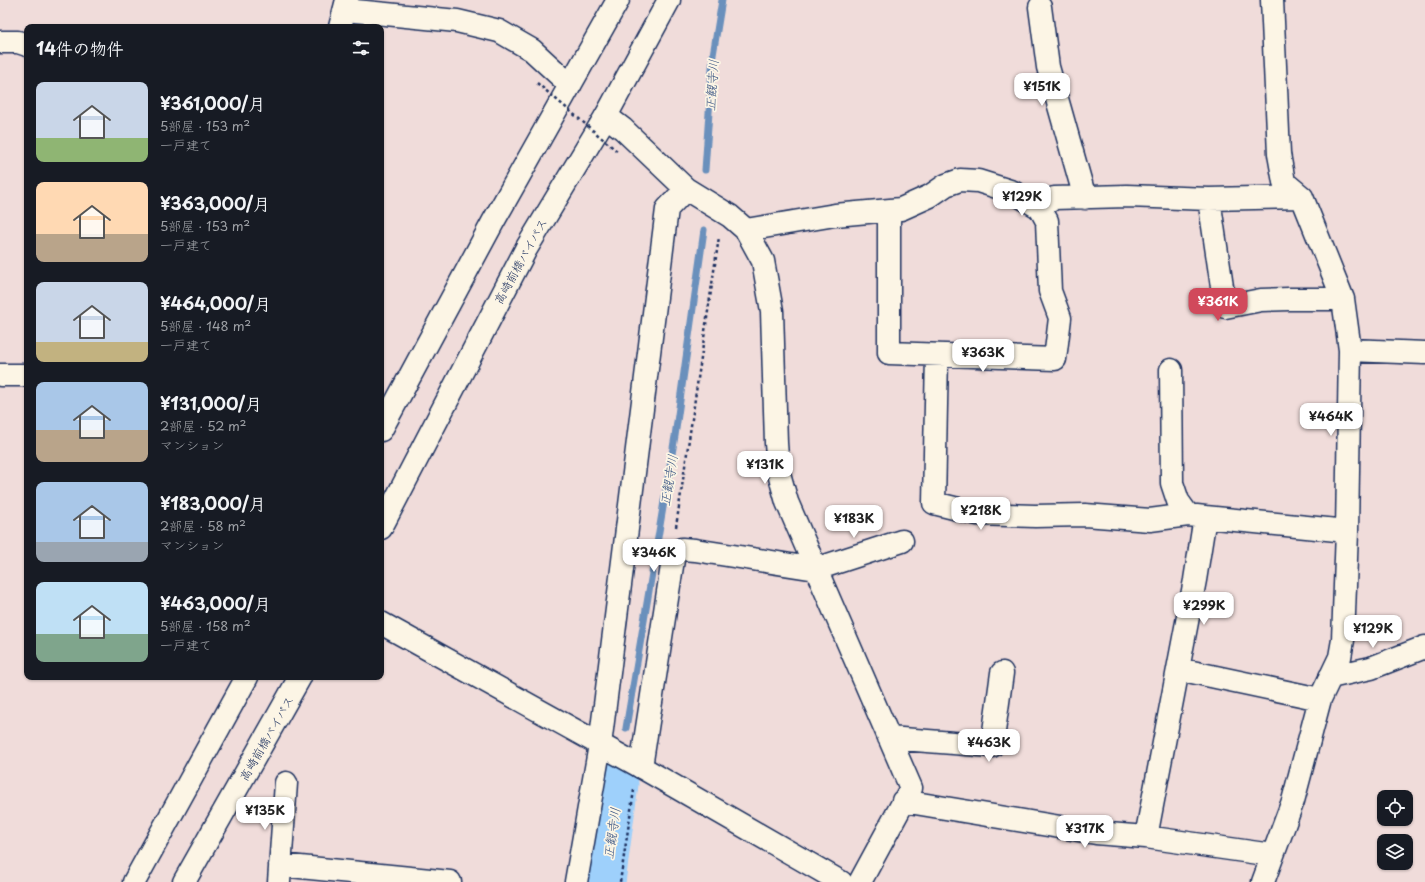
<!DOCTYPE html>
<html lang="ja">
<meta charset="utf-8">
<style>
body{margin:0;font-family:"Playpen Sans","Klee One",sans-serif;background:#242831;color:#f1f3f6;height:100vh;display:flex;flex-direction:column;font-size:15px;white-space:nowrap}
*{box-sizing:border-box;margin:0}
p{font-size:13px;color:#9ea1a6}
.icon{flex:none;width:22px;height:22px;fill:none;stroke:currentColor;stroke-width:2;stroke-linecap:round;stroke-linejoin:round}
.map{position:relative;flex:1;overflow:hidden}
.panel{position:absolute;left:24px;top:24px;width:360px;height:656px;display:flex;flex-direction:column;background:#171b24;border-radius:8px;box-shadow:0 1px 3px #0004}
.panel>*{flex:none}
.tools{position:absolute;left:1377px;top:790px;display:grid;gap:8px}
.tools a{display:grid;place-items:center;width:36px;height:36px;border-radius:8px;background:#171b24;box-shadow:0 1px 3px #0004;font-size:20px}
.price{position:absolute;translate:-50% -34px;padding:0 9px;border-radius:8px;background:#fff;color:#222;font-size:13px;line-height:26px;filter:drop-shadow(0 1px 2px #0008)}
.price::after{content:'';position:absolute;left:50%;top:24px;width:12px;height:9px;margin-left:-6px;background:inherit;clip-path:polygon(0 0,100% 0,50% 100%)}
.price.selected{background:#d1495b;color:#fff}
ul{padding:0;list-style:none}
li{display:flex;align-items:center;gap:12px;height:100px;padding:0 12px}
li span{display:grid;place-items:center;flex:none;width:112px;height:80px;border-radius:8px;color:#555}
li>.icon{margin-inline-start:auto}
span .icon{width:48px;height:48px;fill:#fffc;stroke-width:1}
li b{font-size:17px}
h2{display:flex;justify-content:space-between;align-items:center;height:48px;padding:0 12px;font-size:17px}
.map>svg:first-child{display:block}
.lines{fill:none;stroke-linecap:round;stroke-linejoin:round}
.stream{stroke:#6a90bc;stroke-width:7}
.river{stroke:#9ed0fb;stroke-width:43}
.street-casing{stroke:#1b2f5e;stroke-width:25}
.secondary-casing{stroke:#1b2f5e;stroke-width:25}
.highway-casing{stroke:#1b2f5e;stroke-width:25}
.path{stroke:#1b2f5e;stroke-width:2.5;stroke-dasharray:3 3;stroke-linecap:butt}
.street{stroke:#fcf5e5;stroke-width:22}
.secondary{stroke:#fcf5e5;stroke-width:22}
.highway{stroke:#fcf5e5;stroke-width:22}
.path-bridge{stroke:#1b2f5e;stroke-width:2.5;stroke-dasharray:3 3;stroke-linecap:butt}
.labels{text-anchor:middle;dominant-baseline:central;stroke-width:3.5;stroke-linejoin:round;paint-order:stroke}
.street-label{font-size:12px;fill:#1b2f5e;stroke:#fcf5e5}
.water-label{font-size:13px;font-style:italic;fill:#3c5785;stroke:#fcf5e5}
</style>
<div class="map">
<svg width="1425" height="882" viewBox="0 0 1425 882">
<rect width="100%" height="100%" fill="#f0dcda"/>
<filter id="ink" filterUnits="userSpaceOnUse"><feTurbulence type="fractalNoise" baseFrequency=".025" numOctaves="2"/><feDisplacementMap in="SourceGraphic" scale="8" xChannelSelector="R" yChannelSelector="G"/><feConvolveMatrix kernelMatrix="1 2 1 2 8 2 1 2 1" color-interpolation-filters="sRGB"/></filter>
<g filter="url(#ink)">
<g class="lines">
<!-- stream -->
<path class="stream" d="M705 170 713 55 722 0
M626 728 675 436 704 230"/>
<!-- river -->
<path class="river" d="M604 882 617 784"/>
<defs>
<path id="street" d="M1040 7 1048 67 1085 198
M345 10 457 21 499 31 532 50 570 85
M0 42H18L27 45
M606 116 623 129 686 189 730 216 746 230 763 261 772 311 776 443 778 470 787 502 911 788 860 882
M1209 199 1225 307 1261 300 1289 299H1343
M889 211V353L1055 359 1060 318 1050 291 1047 221 1040 208
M746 230 835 215 901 209 930 196 946 185 960 180 978 181 1013 192 1040 208 1054 198 1127 196 1209 199 1302 197
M1350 350 1425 353
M937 355 934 503 978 514 1035 516 1085 515 1150 520 1188 515 1205 517
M1171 370 1172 483 1178 501 1188 515
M0 375H27
M1178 669 1320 699
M1330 677 1371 668 1425 647
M889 738 992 746 1002 673
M641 767 674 553 682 549 695 550 816 569 902 541
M903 801 1096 833 1146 837 1272 855
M1146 837 1195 580 1205 517 1347 531
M280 865 450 882
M279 882 286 783
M576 882 600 745 667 209 686 189
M1263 882 1293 801 1320 699 1340 657 1343 640 1347 531 1350 350 1343 299 1302 197 1284 182 1279 154 1272 0"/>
<path id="secondary" d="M340 27 347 0
M381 623 641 767 841 882"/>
<path id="highway" d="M381 430 493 222 618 0
M381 528 526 249 606 116 669 0
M134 882 247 677
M184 882 300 677"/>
</defs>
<!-- street casing -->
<use href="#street" class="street-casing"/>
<!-- secondary casing -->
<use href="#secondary" class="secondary-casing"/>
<!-- highway casing -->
<use href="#highway" class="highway-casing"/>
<!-- path -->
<path class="path" d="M676 527 719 237
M620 882 634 790"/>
<!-- street -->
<use href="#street" class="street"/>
<!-- secondary -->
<use href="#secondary" class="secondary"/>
<!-- highway -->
<use href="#highway" class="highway"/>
<!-- path-bridge -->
<path class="path-bridge" d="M537 83 617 151"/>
</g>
</g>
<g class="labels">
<!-- street labels -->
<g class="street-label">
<text transform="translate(520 261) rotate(-61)">高崎前橋バイパス</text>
<text transform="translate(266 738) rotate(-60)">高崎前橋バイパス</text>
</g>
<!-- water labels -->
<g class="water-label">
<text transform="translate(711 85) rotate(-86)">正観寺川</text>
<text transform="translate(668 480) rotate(-81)">正観寺川</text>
<text transform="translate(611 833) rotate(-82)">正観寺川</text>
</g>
</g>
</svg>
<div class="tools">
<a><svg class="icon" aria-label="locate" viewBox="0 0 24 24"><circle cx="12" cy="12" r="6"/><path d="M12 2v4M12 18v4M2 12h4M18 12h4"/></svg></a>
<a><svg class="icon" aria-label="layers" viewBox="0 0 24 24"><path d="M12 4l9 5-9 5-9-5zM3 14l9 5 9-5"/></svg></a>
</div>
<b class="price" style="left:1042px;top:107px">¥151K</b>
<b class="price" style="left:1022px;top:217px">¥129K</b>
<b class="price selected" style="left:1218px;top:322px">¥361K</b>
<b class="price" style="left:983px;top:373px">¥363K</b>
<b class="price" style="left:1331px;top:437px">¥464K</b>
<b class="price" style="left:765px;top:485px">¥131K</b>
<b class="price" style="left:981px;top:531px">¥218K</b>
<b class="price" style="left:854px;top:539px">¥183K</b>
<b class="price" style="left:654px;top:573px">¥346K</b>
<b class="price" style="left:1204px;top:626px">¥299K</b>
<b class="price" style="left:1373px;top:649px">¥129K</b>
<b class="price" style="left:989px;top:763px">¥463K</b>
<b class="price" style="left:265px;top:831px">¥135K</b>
<b class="price" style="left:1085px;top:849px">¥317K</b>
<section class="panel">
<h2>14件の物件<svg class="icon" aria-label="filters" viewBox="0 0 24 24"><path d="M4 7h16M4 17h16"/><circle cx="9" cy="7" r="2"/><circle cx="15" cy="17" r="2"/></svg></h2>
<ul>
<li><span style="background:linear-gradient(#c9d6e8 70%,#8fb573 0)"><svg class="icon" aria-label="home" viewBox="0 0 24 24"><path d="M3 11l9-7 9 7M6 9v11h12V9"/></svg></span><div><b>¥361,000/月</b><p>5部屋 · 153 m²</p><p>一戸建て</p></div></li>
<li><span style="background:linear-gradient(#ffd9b3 65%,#b9a48a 0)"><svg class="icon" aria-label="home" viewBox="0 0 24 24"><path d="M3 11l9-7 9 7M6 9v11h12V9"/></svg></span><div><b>¥363,000/月</b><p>5部屋 · 153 m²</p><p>一戸建て</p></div></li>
<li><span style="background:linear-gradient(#c9d6e8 75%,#c2b280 0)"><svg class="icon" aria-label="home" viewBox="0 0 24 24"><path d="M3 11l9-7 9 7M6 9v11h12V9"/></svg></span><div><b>¥464,000/月</b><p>5部屋 · 148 m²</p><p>一戸建て</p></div></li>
<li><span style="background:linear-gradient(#a9c7e8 60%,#b9a48a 0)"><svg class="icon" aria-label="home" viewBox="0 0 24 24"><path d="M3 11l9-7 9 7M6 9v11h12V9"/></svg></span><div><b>¥131,000/月</b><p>2部屋 · 52 m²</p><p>マンション</p></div></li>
<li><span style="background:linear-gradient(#a9c7e8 75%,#9aa5b1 0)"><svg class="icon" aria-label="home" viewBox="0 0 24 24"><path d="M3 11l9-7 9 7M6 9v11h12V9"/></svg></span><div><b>¥183,000/月</b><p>2部屋 · 58 m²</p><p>マンション</p></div></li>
<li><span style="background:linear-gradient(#bfe0f5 65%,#7fa58c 0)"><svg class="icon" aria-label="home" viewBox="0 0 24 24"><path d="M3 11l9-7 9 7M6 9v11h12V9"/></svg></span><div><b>¥463,000/月</b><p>5部屋 · 158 m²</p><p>一戸建て</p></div></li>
</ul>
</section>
</div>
